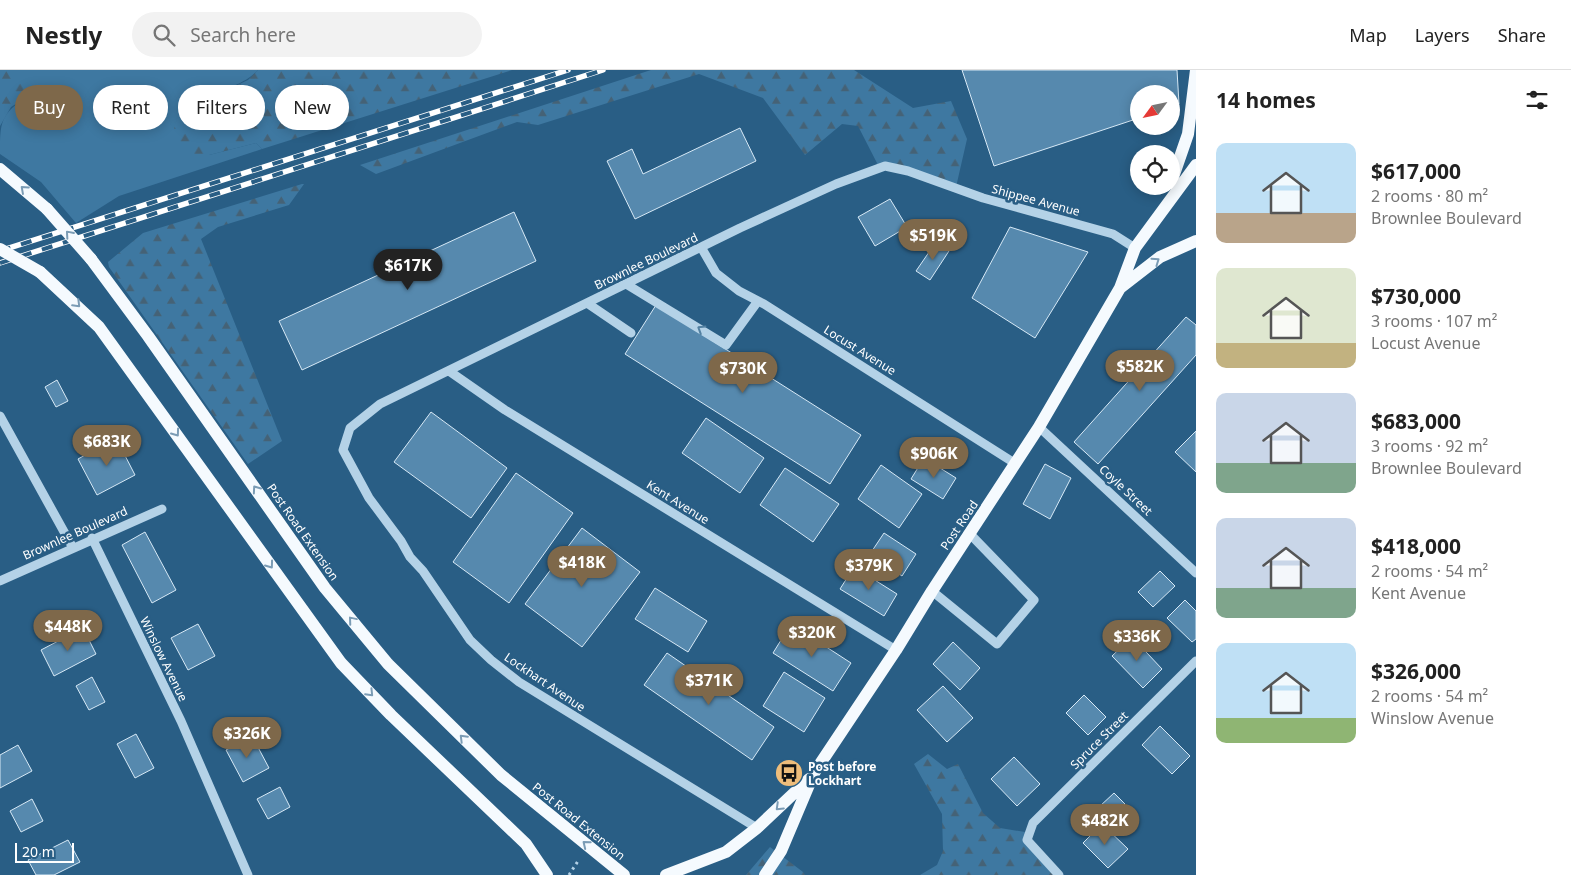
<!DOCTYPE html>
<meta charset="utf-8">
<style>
body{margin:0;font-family:"Noto Sans",sans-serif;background:#f2f2f2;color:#222;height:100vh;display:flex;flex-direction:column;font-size:19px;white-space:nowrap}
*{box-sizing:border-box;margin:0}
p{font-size:16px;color:#767676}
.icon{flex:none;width:28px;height:28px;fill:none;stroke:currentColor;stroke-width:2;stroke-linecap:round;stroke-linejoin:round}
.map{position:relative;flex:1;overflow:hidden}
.drawer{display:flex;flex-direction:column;background:#fff;width:375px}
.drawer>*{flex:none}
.guide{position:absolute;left:15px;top:15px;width:475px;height:45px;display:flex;gap:10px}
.needle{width:32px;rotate:237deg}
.controls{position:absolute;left:1130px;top:15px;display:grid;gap:10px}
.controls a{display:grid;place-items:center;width:50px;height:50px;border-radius:50%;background:#fff;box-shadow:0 2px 12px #0003;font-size:25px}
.scale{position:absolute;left:15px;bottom:12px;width:59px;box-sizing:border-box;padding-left:5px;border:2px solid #fff;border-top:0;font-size:14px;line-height:18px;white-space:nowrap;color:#fff;-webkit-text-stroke:4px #295e85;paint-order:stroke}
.price{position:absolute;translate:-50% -42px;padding:0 11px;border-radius:18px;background:#7e684a;color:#fff;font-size:16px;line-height:32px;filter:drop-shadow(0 1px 2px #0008)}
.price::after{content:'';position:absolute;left:50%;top:30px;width:15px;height:11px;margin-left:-8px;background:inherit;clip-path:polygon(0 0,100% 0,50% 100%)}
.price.current{background:#222;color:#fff}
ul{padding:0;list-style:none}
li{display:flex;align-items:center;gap:15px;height:125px;padding:0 20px}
li span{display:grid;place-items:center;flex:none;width:140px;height:100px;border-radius:10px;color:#555}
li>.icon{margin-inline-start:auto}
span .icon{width:60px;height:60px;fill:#fffc;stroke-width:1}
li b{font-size:21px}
h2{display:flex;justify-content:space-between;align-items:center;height:60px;padding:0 20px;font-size:21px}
.chip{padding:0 18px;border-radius:22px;background:#fff;box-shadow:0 2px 12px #0003;font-size:18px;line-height:45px}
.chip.current{background:#7e684a;color:#fff}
header{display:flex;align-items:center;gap:30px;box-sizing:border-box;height:70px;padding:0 25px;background:#fff;border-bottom:1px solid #e0e0e0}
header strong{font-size:24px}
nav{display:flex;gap:28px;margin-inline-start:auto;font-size:18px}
.search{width:350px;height:45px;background:#f2f2f2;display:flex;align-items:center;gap:12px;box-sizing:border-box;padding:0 18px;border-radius:28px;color:#767676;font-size:19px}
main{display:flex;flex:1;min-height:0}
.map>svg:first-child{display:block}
.green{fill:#3e78a1}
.forest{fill:url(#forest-firs)}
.building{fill:#5689ae;stroke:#d7e9f6}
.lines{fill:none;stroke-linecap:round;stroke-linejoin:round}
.path{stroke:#b4d2e7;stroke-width:3;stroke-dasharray:2.5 4;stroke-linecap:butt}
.minor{stroke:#b4d2e7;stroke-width:9}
.major{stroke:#f5fafe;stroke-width:12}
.rail-casing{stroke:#fff;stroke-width:5.5}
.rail{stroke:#295e85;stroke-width:4;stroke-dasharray:11;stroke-linecap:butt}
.major-bridge{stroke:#f5fafe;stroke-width:12}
.oneway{stroke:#7b9cb5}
.oneway2{stroke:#5381a2}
.labels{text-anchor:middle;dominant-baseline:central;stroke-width:5;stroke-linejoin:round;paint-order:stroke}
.street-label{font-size:12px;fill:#fff;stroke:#295e85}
.poi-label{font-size:12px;font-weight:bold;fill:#fff;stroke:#295e85;text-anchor:start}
</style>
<header>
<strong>Nestly</strong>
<div class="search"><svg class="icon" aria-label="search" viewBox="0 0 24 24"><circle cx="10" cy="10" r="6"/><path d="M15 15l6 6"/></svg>Search here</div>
<nav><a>Map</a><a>Layers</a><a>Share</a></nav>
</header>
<main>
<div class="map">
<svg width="1196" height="805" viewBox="0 0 1196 805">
<defs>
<pattern id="forest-firs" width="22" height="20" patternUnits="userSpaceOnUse" patternTransform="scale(1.25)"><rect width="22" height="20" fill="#3e78a1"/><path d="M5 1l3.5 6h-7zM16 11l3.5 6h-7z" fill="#456276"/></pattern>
</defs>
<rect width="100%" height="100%" fill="#295e85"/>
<!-- green -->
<path class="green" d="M27 0H258C241 17 221 20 198 24L209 85 256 73 262 79 119 126 76 153 41 112 0 84C0 53 0 44 27 27Z"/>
<!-- forest -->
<path class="forest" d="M0 0H27V27L11 37 0 56Z
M258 0H512L262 79 256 73 209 85 184 84 172 65 182 35 198 24 229 19 248 10Z
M651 0H854L913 38 951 31 967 69 956 117 876 96 877 93 858 56 842 54 805 85 763 28 699 4 538 55 517 52 376 104 360 95Z
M302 114H304L289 135 218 157 201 169 282 371 248 394 109 197 108 192 143 163Z
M928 684 947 699 958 694 983 743 1000 758 1025 762 1027 773 1056 805H920L937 795 943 781 942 744 914 694Z
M770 777 803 802 805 805H746Z"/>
<!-- building -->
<path class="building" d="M962 0H1177L1179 34 1171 37V24H1139V48L994 96Z
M740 58 756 91 635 149 607 91 632 79 643 104Z
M890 129 907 157 875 176 858 147Z
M514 142 536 191 302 300 279 251Z
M1010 157 1088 182 1035 268 972 228Z
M936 172 949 181 930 210 916 201Z
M656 235 861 365 830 414 625 284Z
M1186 247 1196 255V285L1098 394 1074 372Z
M57 310 68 331 56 337 45 317Z
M431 342 507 398 471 448 394 392Z
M706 348 764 388 740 423 682 383Z
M1196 361V402L1175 382Z
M116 368 135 405 97 425 78 389Z
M924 388 956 408 943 429 911 409Z
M1045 394 1071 408 1050 449 1023 434Z
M881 395 922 424 899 458 858 429Z
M785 398 839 434 813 472 760 435Z
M516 403 573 443 509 533 453 492Z
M582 458 640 502 582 577 525 534Z
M145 462 176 520 152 533 122 475Z
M884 463 916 484 902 506 870 484Z
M854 497 897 524 884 546 840 519Z
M1160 501 1175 516 1153 537 1138 522Z
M655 518 707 551 688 582 635 549Z
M1185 530 1196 541V569L1192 572 1167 548Z
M198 554 215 586 188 600 171 568Z
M791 554 851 593 833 621 773 583Z
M83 558 96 584 54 606 41 580Z
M1132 567 1162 599 1143 618 1112 586Z
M953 572 980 598 960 620 933 594Z
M667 583 774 657 752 690 644 615Z
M784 602 825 628 804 662 763 636Z
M92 607 105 632 89 640 76 616Z
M943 616 973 648 947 672 917 640Z
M1084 625 1106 647 1088 665 1066 643Z
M1160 656 1190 686 1172 704 1142 675Z
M136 664 154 698 135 708 117 674Z
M252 666 269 698 243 712 226 680Z
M18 675 32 701 0 718V685Z
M1014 687 1040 714 1017 736 991 709Z
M280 717 290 737 268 749 257 729Z
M1114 723 1125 734 1110 749 1099 737Z
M32 729 43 751 21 762 10 741Z
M1102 754 1128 779 1108 798 1083 773Z
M68 770 80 792 54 805H36L28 790Z"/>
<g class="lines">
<!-- path -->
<path class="path" d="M569 805 578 791"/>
<!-- minor -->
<path class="minor" d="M701 177 716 203 739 221 764 234 1016 394
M626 214 726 275 758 231
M587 233 631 263
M449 301 505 340 896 580
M0 346 73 478
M1039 357 1196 503
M92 468 181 651 248 805
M0 511 162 439
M932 521 997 574 1034 530 970 464
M757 758 519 612 491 590 470 570 423 501 410 487 401 471 369 428 343 380 350 358 380 334 740 158 836 114 885 96 908 101 983 128 1113 164 1135 178
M1059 805 1027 770 1033 753 1196 591"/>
<!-- major -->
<path class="major" d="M0 99 47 139
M1171 113 1188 64 1196 0
M91 189 148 266 325 518 388 594 501 705 624 805
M40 202 99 257 341 593 391 645 526 774 547 805
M1120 218 1160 187 1196 171
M666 805 726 782 757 758 809 709
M765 805 781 781 814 703 896 580 932 521 1039 357 1120 218 1135 178 1196 95"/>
<defs>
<path id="rail" d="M0 181 568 0
M0 193 603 0"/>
</defs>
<!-- rail casing -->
<use href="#rail" class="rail-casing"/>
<!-- rail -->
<use href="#rail" class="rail"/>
<!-- major-bridge -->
<path class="major-bridge" d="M47 139 91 189
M0 179 40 202"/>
</g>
<!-- one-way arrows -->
<defs><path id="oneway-chevron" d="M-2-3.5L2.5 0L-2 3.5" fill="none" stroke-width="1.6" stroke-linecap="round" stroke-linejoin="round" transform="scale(1.25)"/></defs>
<g class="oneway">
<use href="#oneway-chevron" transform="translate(24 119) rotate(-138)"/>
<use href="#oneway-chevron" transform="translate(69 164) rotate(-131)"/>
<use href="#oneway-chevron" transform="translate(1156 191) rotate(-35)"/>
<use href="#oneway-chevron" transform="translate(77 234) rotate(45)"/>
<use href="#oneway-chevron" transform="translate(176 363) rotate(54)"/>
<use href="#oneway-chevron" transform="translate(256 419) rotate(-125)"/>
<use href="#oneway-chevron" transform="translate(270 495) rotate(54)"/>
<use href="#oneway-chevron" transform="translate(352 550) rotate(-130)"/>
<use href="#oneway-chevron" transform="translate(370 623) rotate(46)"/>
<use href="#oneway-chevron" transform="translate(463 668) rotate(-135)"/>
<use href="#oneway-chevron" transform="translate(779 737) rotate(136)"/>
<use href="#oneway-chevron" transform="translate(586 774) rotate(-141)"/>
</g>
<use class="oneway2" href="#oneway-chevron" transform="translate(701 259) rotate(-148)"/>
<!-- icons -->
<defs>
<symbol id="bus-disc" viewBox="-11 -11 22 22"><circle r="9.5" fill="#eebd7b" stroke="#295e85"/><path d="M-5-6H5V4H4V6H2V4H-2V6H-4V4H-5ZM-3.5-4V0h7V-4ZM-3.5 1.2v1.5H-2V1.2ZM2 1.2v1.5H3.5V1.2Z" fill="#111"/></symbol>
</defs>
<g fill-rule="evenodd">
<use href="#bus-disc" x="773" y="687" width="32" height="32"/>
</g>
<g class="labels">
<!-- street labels -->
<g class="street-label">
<text transform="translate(1036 130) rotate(15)">Shippee Avenue</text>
<text transform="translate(646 191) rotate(-26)">Brownlee Boulevard</text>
<text transform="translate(860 280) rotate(32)">Locust Avenue</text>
<text transform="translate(1126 420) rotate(43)">Coyle Street</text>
<text transform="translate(678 432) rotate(32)">Kent Avenue</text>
<text transform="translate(959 455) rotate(-56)">Post Road</text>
<text transform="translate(303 462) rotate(55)">Post Road Extension</text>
<text transform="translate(75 463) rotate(-24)">Brownlee Boulevard</text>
<text transform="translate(164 589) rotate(64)">Winslow Avenue</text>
<text transform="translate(545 612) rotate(34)">Lockhart Avenue</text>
<text transform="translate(1099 670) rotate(-45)">Spruce Street</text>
<text transform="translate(579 751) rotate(39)">Post Road Extension</text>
</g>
<!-- poi labels -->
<g class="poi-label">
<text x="808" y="696">Post before<tspan x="808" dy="14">Lockhart</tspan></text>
</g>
</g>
</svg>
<div class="controls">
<a><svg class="needle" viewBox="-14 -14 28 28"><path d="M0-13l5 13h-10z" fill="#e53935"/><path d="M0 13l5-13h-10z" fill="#767676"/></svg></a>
<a><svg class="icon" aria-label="locate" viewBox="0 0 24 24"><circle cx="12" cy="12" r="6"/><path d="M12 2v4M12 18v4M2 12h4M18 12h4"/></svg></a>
</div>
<div class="scale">20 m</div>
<b class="price" style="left:933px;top:191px">$519K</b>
<b class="price current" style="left:408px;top:221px">$617K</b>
<b class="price" style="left:1140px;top:322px">$582K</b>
<b class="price" style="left:743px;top:324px">$730K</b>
<b class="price" style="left:107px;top:397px">$683K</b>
<b class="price" style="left:934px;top:409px">$906K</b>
<b class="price" style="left:582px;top:518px">$418K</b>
<b class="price" style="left:869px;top:521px">$379K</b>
<b class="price" style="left:68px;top:582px">$448K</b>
<b class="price" style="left:812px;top:588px">$320K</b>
<b class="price" style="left:1137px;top:592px">$336K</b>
<b class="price" style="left:709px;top:636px">$371K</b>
<b class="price" style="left:247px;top:689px">$326K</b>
<b class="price" style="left:1105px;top:776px">$482K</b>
<div class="guide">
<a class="chip current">Buy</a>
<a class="chip">Rent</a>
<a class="chip">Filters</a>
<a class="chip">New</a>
</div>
</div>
<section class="drawer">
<h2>14 homes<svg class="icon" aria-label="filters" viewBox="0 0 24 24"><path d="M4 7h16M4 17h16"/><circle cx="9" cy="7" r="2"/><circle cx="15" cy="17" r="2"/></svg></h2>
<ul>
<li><span style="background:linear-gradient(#bfe0f5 70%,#b9a48a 0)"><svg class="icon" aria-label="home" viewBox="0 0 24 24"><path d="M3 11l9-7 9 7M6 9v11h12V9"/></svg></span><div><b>$617,000</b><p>2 rooms · 80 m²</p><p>Brownlee Boulevard</p></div></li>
<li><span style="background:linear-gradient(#dfe7d0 75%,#c2b280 0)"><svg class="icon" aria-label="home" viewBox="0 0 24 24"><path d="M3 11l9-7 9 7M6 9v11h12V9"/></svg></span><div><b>$730,000</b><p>3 rooms · 107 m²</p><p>Locust Avenue</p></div></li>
<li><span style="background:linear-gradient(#c9d6e8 70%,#7fa58c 0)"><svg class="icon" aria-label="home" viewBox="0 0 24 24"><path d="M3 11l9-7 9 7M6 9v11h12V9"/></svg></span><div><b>$683,000</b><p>3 rooms · 92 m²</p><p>Brownlee Boulevard</p></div></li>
<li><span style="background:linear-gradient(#c9d6e8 70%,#7fa58c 0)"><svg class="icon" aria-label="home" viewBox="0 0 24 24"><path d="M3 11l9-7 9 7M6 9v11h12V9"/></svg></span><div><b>$418,000</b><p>2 rooms · 54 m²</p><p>Kent Avenue</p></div></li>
<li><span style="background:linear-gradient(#bfe0f5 75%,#8fb573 0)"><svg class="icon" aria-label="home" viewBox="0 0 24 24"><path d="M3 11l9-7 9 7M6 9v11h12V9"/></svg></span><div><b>$326,000</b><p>2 rooms · 54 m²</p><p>Winslow Avenue</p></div></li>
</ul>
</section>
</main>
